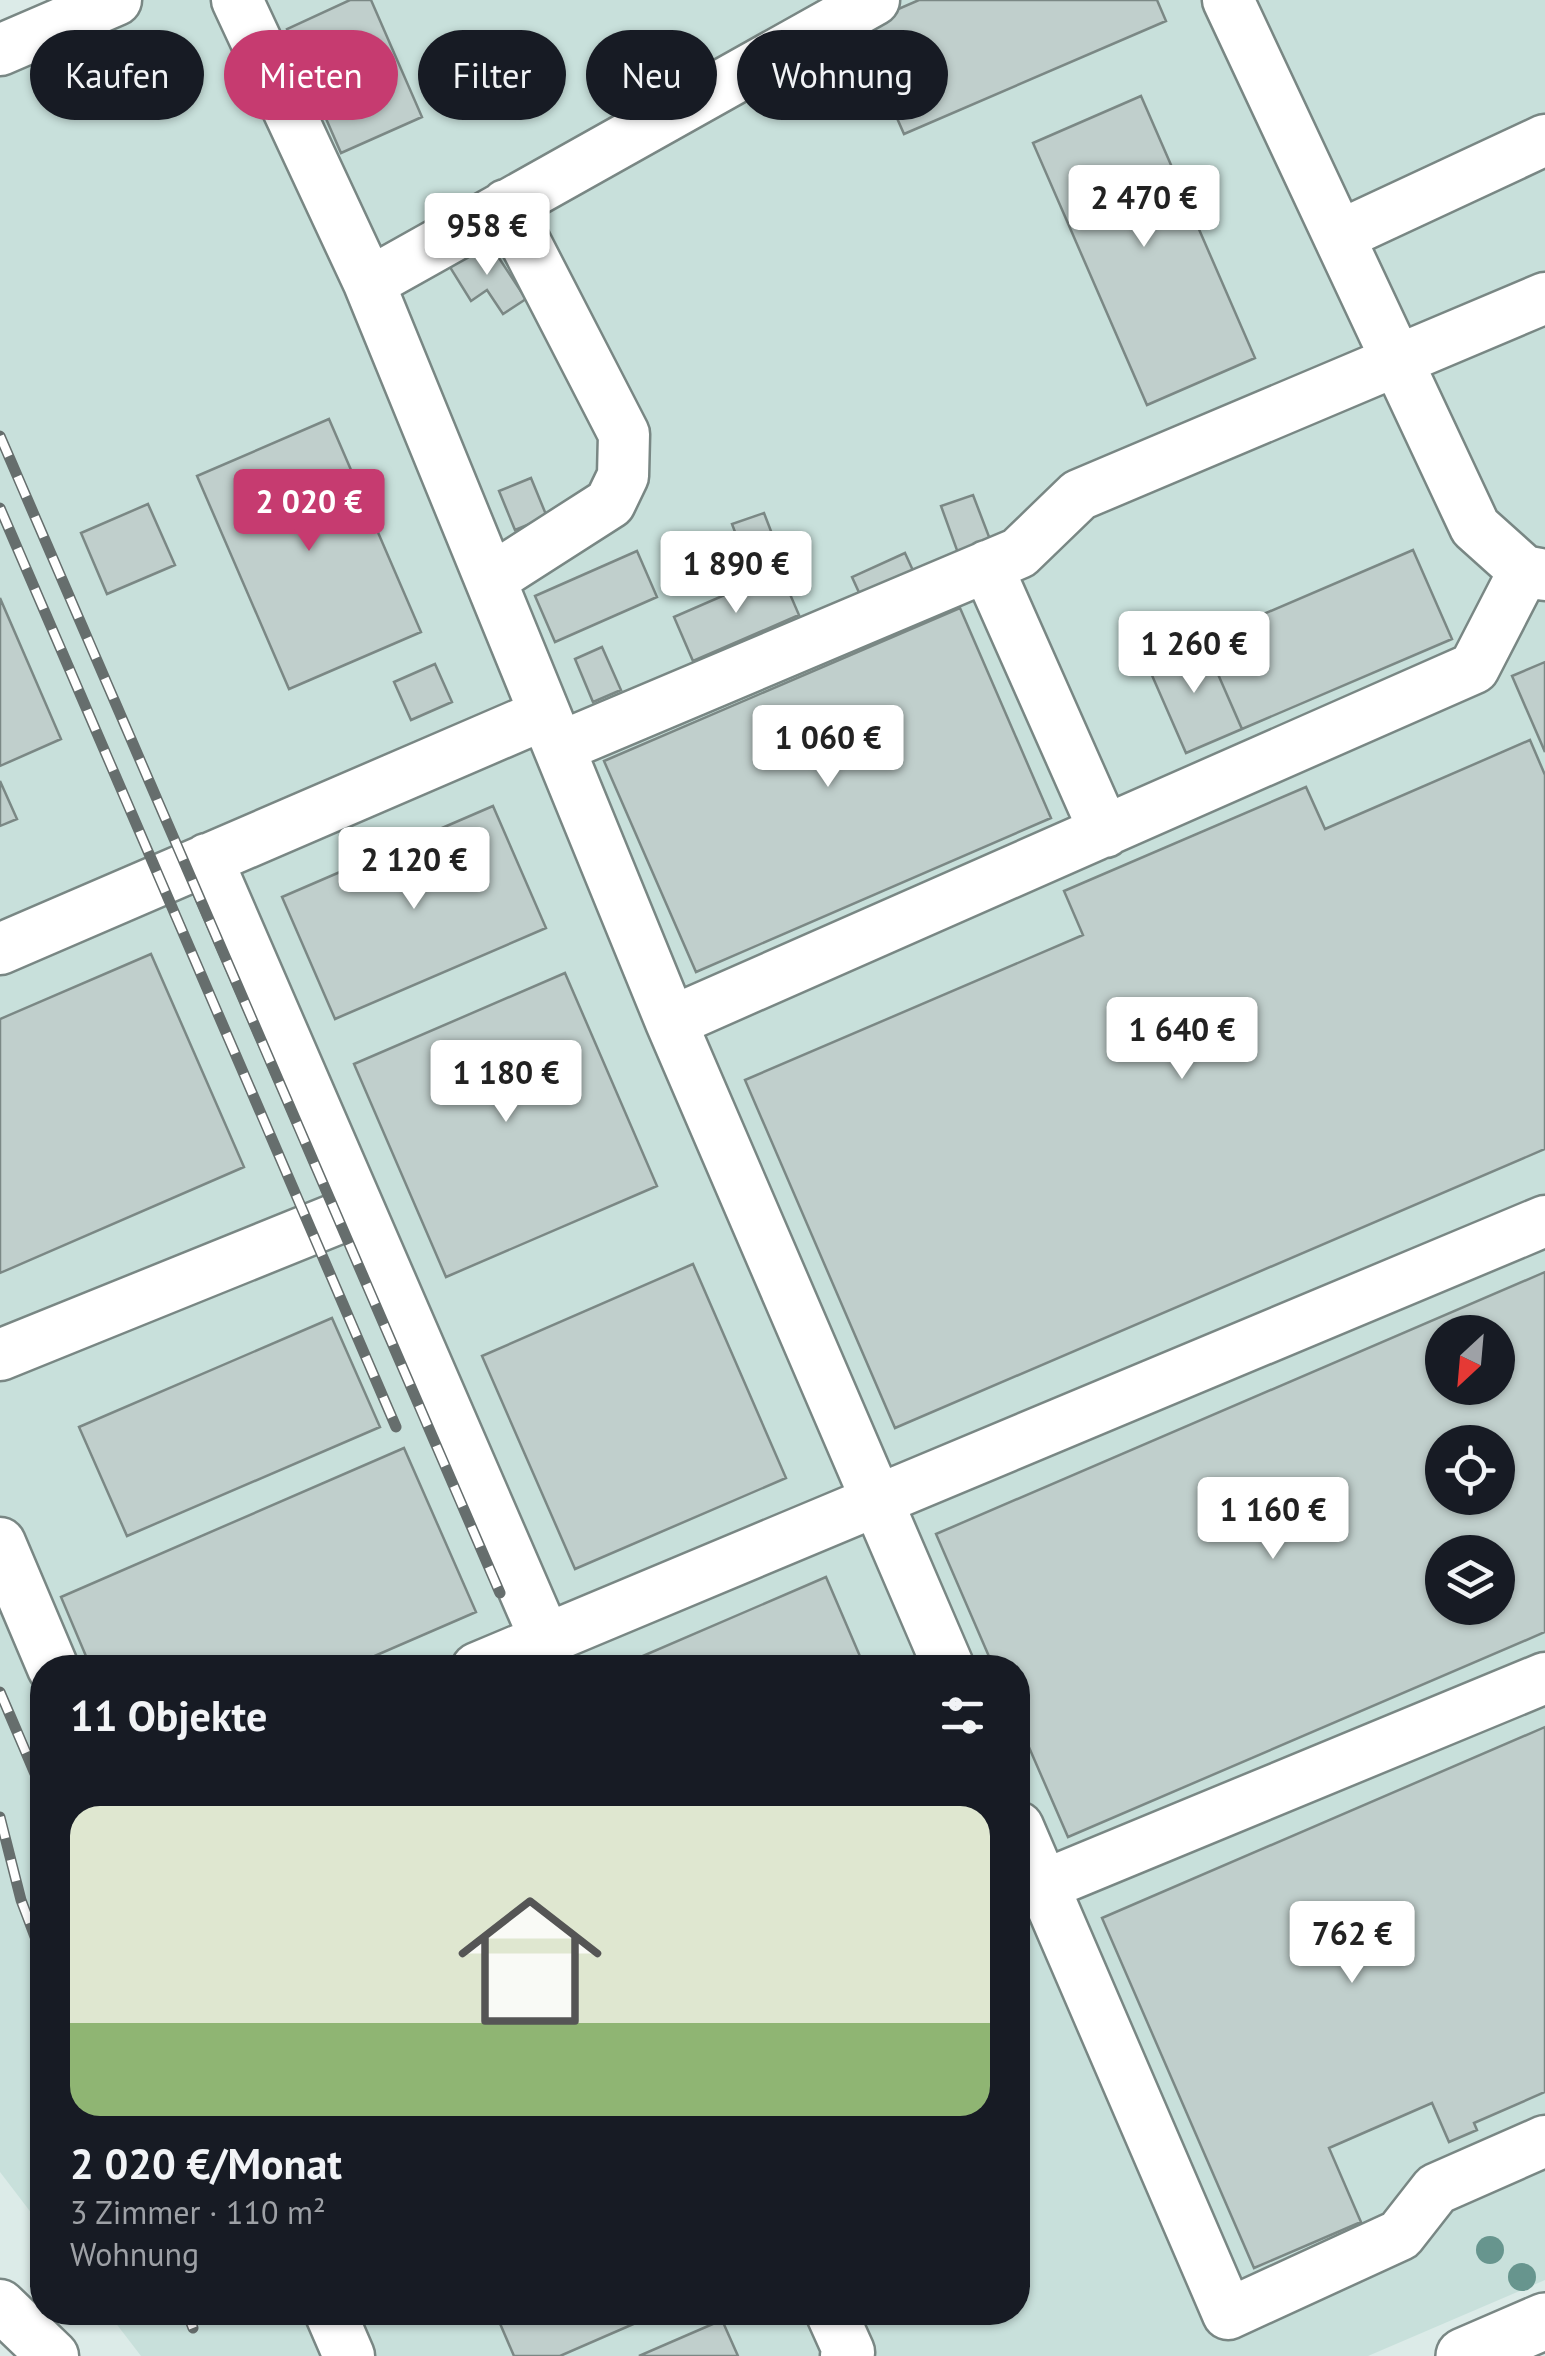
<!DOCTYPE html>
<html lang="de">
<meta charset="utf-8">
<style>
body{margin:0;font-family:"PT Sans",sans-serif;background:#242831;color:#f1f3f6;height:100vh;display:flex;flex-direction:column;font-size:38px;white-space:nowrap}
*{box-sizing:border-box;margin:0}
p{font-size:32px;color:#9ea1a6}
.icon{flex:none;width:55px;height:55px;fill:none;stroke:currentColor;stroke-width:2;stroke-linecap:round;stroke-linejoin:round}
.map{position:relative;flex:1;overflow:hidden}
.sheet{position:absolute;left:30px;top:1655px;width:1000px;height:670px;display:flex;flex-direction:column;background:#171b24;border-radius:40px;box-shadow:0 2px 8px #0004}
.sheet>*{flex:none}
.guide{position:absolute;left:30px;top:30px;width:1000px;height:90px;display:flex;gap:20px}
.needle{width:65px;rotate:206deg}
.buttons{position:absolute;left:1425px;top:1315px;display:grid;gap:20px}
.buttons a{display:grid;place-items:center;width:90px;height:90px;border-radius:50%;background:#171b24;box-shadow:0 2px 8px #0004;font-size:50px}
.price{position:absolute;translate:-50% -85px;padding:0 22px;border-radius:10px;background:#fff;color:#222;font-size:32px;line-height:65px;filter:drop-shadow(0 2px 5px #0008)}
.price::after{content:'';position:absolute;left:50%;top:60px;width:30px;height:22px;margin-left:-15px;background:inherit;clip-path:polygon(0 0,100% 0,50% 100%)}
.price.active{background:#c63b70;color:#fff}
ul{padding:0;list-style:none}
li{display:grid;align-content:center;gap:20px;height:530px;padding:0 40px}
li span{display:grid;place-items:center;height:310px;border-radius:30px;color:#555}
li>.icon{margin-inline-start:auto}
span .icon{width:180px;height:180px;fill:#fffc;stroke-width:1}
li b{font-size:42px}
h2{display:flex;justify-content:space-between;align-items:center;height:120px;padding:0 40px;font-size:42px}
.pill{padding:0 35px;border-radius:45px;background:#171b24;box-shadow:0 2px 8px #0004;font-size:35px;line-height:90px}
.pill.active{background:#c63b70;color:#fff}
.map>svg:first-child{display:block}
.built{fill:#c8e0db;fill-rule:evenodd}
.building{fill:#c0cfcc;stroke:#7b8885;stroke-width:2.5;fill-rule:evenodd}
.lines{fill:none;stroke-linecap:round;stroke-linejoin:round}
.minor-casing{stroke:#798784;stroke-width:55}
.major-casing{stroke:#798784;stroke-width:60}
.minor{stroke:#fff;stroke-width:50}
.major{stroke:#fff;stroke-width:55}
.rail-casing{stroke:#666e6d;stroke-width:11}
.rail{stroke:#fff;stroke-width:8;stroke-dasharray:22;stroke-linecap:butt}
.tree{fill:#67958e}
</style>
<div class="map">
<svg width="1545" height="2356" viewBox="0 0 1545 2356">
<rect width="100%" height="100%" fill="#dcebe8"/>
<!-- built -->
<path class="built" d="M57 0H1545V2280L1368 2356H141L108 2313 1018 2312V1668H42V2227L0 2172V24ZM1442 1332H1498V1388H1442ZM1442 1442H1498V1498H1442ZM1442 1552H1498V1608H1442Z"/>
<!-- building -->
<path class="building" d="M350 0H371L422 117 341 153 287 29Z
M919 0H1157L1166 21 904 134 857 27Z
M1141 96 1255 358 1147 405 1033 143Z
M481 243 491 259 497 255 526 299 503 314 487 290 471 301 448 264Z
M329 419 421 632 289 689 197 476Z
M531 478 547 517 515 530 499 491Z
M973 495 991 542 958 553 941 506Z
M148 504 175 565 107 594 81 533Z
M764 513 779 552 747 564 732 524Z
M1413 550 1452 639 1242 729 1203 640Z
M637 551 657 597 555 642 535 596Z
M905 553 915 575 862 599 852 577Z
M780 571 799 615 693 661 674 617Z
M0 598 61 739 0 766Z
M960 608 1051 818 696 972 604 761Z
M1203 640 1242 729 1186 753 1147 664Z
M602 647 621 690 593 702 575 659Z
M1545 662V752L1512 676Z
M435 664 452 702 411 720 394 682Z
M1530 740 1545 775V1149L895 1428 745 1080 1083 935 1064 891 1306 787 1325 829Z
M0 781 17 819 0 826Z
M493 806 546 928 335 1019 282 897Z
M151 954 244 1167 0 1273V1019Z
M565 973 657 1186 446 1277 354 1064Z
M693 1264 786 1478 575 1569 482 1356Z
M1545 1272V1632L1068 1837 1018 1722V1668H994L936 1534ZM1442 1332H1498V1388H1442ZM1442 1442H1498V1498H1442ZM1442 1552H1498V1608H1442Z
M332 1318 380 1427 127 1536 79 1427Z
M404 1448 476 1612 347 1668H91L61 1597Z
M826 1577 865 1668H615Z
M1545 1727V2092L1474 2123 1477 2130 1449 2142 1432 2103 1329 2148 1361 2222 1254 2268 1102 1918Z
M495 2312H661L560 2356H514Z
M722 2320 738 2356H639Z"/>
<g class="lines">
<defs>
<path id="minor" d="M237 0 369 283 671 1022 949 1668
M1228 0 1475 527 1524 571 1545 575
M0 50 116 0
M1339 236 1545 140
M369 283 874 0
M987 566 1105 832
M493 578 610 503 623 476 624 434 506 205
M560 747 1019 553 1079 495 1545 298
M207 859 545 1638
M0 949 545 714
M671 1022 1474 668 1524 571
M0 1355 356 1211
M0 1543 53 1668
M477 1668 1545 1221
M1018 1827 1228 2314 1400 2235 1436 2189 1545 2141
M1018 1896 1545 1678
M0 2305 53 2356
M330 2312 349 2356
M831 2312 849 2352 846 2356"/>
<path id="major" d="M1464 2356 1545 2321"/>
</defs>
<!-- minor casing -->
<use href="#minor" class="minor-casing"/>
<!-- major casing -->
<use href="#major" class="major-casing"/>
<!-- minor -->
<use href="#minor" class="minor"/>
<!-- major -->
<use href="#major" class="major"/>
<defs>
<path id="rail" d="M0 436 500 1593
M0 508 396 1427
M0 1692 42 1790
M0 1817 21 1900 42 1955
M187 2312 193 2328"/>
</defs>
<!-- rail casing -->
<use href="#rail" class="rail-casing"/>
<!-- rail -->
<use href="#rail" class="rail"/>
</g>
<!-- trees -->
<g class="tree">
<circle cx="1490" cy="2250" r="14"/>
<circle cx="1522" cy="2277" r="14"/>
</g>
</svg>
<div class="buttons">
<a><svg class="needle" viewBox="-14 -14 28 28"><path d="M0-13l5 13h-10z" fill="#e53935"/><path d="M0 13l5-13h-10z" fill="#9ea1a6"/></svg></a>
<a><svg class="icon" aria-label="locate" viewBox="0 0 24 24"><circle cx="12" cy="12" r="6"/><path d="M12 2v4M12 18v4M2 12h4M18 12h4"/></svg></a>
<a><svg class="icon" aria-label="layers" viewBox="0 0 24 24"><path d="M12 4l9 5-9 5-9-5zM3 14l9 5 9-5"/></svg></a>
</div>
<b class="price" style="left:1144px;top:250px">2 470 €</b>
<b class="price" style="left:487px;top:278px">958 €</b>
<b class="price active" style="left:309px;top:554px">2 020 €</b>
<b class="price" style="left:736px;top:616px">1 890 €</b>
<b class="price" style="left:1194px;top:696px">1 260 €</b>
<b class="price" style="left:828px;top:790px">1 060 €</b>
<b class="price" style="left:414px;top:912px">2 120 €</b>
<b class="price" style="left:1182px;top:1082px">1 640 €</b>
<b class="price" style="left:506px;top:1125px">1 180 €</b>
<b class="price" style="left:1273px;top:1562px">1 160 €</b>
<b class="price" style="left:1352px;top:1986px">762 €</b>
<div class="guide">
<a class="pill">Kaufen</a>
<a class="pill active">Mieten</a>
<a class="pill">Filter</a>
<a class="pill">Neu</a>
<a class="pill">Wohnung</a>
</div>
<section class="sheet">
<h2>11 Objekte<svg class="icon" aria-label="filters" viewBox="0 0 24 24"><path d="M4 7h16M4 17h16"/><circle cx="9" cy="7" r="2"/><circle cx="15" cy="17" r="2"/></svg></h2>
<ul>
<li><span style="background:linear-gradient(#dfe7d0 70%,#8fb573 0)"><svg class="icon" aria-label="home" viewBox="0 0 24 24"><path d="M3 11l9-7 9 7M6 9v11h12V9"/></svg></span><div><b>2 020 €/Monat</b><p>3 Zimmer · 110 m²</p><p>Wohnung</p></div></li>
</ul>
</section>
</div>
